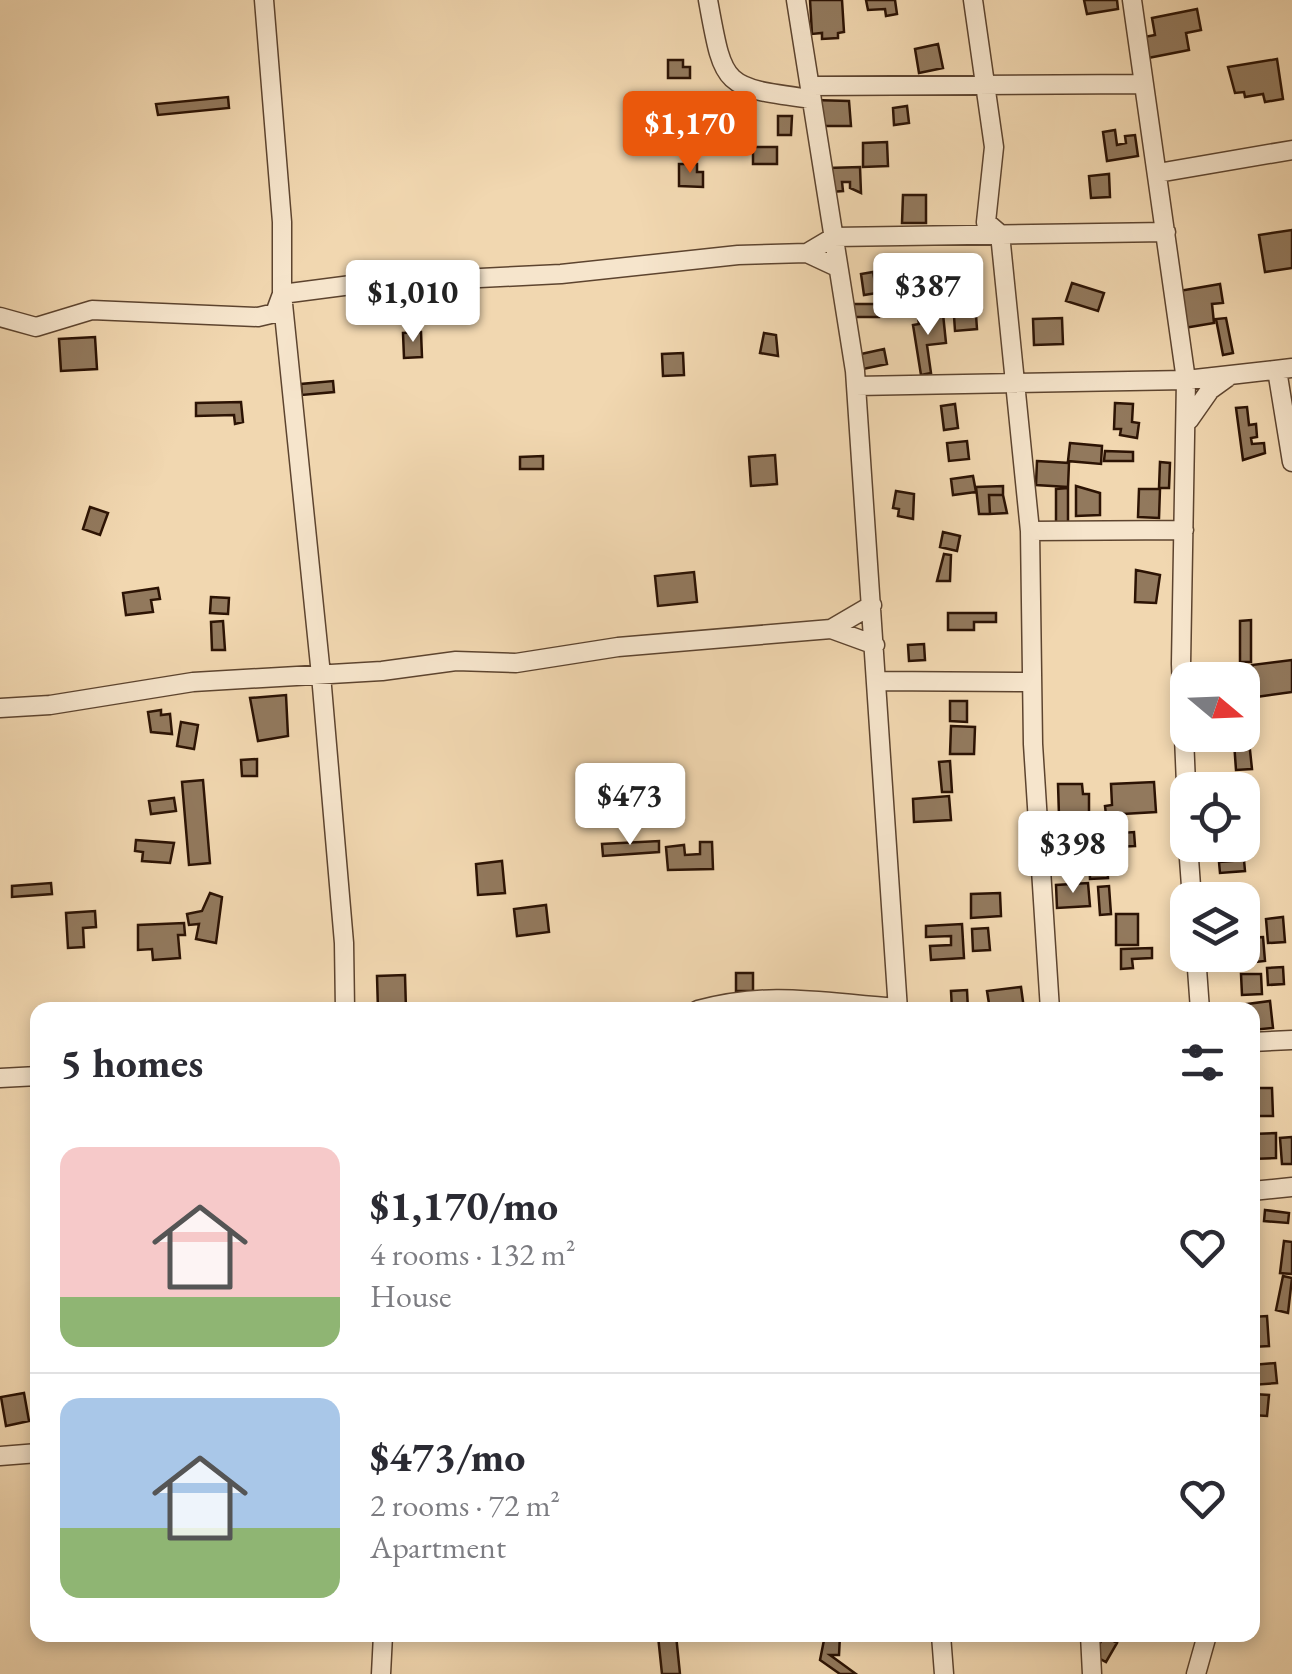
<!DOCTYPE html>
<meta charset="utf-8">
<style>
body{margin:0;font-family:"EB Garamond",serif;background:#f2f2f3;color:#2b2b33;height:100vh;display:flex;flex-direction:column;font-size:38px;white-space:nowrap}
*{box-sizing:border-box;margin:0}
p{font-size:32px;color:#7c7c81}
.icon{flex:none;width:55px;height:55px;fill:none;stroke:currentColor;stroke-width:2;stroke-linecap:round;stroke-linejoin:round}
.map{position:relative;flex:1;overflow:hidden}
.sheet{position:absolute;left:30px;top:1002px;width:1230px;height:640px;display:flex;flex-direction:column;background:#fff;border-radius:20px;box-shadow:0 5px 15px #0003}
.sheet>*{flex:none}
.needle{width:65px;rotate:109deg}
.tools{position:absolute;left:1170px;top:662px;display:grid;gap:20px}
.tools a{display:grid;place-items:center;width:90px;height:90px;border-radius:20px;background:#fff;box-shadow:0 5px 15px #0003;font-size:50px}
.price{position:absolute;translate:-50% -85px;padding:0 22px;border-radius:10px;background:#fff;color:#222;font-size:32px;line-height:65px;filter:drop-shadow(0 2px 5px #0008)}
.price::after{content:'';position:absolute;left:50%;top:60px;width:30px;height:22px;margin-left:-15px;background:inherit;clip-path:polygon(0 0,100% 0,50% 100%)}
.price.current{background:#ea580c;color:#fff}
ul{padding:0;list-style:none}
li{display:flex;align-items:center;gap:30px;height:250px;padding:0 30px}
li+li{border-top:2px solid #e1e1e2}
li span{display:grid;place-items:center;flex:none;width:280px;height:200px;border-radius:20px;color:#555}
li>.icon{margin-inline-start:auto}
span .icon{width:120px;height:120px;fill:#fffc;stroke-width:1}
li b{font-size:42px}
h2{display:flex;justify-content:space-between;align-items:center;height:120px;padding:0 30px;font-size:42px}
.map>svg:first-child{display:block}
.building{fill:#92795d;stroke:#2c1304;stroke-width:2.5}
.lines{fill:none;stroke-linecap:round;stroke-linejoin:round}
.minor-casing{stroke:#5d442f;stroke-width:21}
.minor{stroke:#f6e5cc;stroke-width:18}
</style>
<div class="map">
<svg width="1292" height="1674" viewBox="0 0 1292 1674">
<rect width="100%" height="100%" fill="#f1d7b0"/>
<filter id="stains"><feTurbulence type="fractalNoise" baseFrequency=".002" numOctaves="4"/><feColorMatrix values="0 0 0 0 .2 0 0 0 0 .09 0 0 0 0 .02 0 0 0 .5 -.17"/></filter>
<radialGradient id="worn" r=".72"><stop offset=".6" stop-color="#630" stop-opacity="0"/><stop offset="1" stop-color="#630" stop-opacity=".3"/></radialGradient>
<!-- building -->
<path class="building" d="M810 0H842L844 32 838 33V38L822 39V33L812 34Z
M866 0H895L897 14 886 16 885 9 868 10Z
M1084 0H1117L1118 9 1087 14Z
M1197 9 1201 30 1186 33 1189 50 1143 59 1139 38 1155 35 1152 18Z
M938 44 943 68 919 73 915 49Z
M1277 59 1283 99 1265 102 1263 94 1245 97 1244 92 1235 93 1228 67Z
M668 60H683V67H690V78H668Z
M228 97 229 108 158 115 156 104Z
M813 100 849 101 851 126H817Z
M907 106 909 123 894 125 893 108Z
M778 116H792L791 135H778Z
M1115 130 1117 145 1126 143 1125 136 1135 135 1138 156 1107 161 1103 132Z
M887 142 888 166 863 167V143Z
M753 147H777V164H753Z
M679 164H697V172H703V187L679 186Z
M860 167 861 193 850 188V182H842L843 191 831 192 828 168Z
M1109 174 1110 197 1091 198 1089 176Z
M903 195H926V223H902Z
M1292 230V268L1265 272 1259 235Z
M937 260 942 283 914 289 909 266Z
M899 264 900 291 881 292 879 265Z
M873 272 877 293 864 295 861 274Z
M1072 283 1104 293 1098 311 1066 301Z
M1220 284 1223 303 1212 304 1214 323 1184 328 1179 291Z
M848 304H879V317H847Z
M943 314 946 343 927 345 931 373 921 375 913 325 919 324 918 317Z
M976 315 977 329 955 331 954 316Z
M1062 318 1063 344 1034 345 1033 319Z
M1226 318 1233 353 1223 355 1216 319Z
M421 332 422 357 404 358 403 333Z
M764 333 776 335 778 356 760 353Z
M95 337 97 369 61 371 59 339Z
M884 349 887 364 863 369 861 354Z
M683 353 684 375 663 376 662 354Z
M333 381 334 392 302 395 301 384Z
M241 402 243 422 235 424 234 415 196 416V403Z
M1115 403 1133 404 1132 422 1139 423 1137 438 1120 435 1121 429H1114Z
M955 404 958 428 944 430 941 406Z
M1247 407 1249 425 1256 424 1257 437 1251 438 1252 444 1264 443 1265 453 1243 460 1236 408Z
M967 441 969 459 949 461 947 443Z
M1070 443 1102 446 1101 464 1068 461Z
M1105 451 1133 452V461H1104Z
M775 455 777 484 751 486 749 457Z
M543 456V469H520V457Z
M1037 461 1069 463 1068 487 1036 485Z
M1160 462 1170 463 1169 488H1159Z
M973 476 976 492 953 495 951 479Z
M1003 486V495H989L990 514H979L976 487Z
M1076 486 1100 493V515L1076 516Z
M1068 488V524H1056V489Z
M1139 489H1160L1159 518 1138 517Z
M896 491 914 494 913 519 898 516 899 509 893 508Z
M989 495H1003L1007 513 990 514Z
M90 507 108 513 100 535 83 529Z
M943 532 960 536 957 551 940 547Z
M944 554 951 555 950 581H937Z
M1136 570 1160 575 1156 603 1135 602Z
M694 572 697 602 658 606 655 576Z
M158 588 160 599 151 600 153 612 126 615 123 593Z
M211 597 229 598 228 614 210 613Z
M948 613H996V622H974V630H948Z
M1251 620V662H1240V621Z
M223 621 225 650H212L211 622Z
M924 644 925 660 909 661 908 645Z
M1292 660V692L1256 697 1252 665Z
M286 695 288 736 258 741 250 698Z
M950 701H967V722L950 721Z
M161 710V715L170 714 172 734 151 732 148 712Z
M181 722 198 725 194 749 177 746Z
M951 726 975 727 974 754H950Z
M1249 741 1252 769 1236 770 1234 742Z
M257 759V776H242L241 760Z
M950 761 952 792H942L939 762Z
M203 780 210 863 189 865 182 782Z
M1154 782 1156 812 1106 815 1105 806 1112 805 1111 784Z
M1058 784H1082L1083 794H1089V815L1059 816Z
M949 796 951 820 914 822 913 799Z
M174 798 176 811 151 814 149 801Z
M1109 819H1122V833L1134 832 1135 846 1114 847V842H1109Z
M136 840 174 843 170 863 142 861 143 852 135 851Z
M659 841V852L603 856 602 844Z
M700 842H712L713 869 668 870 666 847 684 845 685 855 700 854Z
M1106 848 1108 878 1090 879 1089 849Z
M1244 860 1245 871 1220 873 1219 862Z
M502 861 505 893 478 895 476 864Z
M51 883 52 894 12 897V886Z
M1088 883 1090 906 1057 908 1056 885Z
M1109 886 1111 914 1100 915 1098 887Z
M1249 887 1250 898 1221 900 1220 890Z
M210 893 222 897 216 943 196 939 199 924 189 925 187 914 202 911Z
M1000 893 1001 916 971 918V894Z
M546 905 549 932 517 936 514 909Z
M95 911 96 927 83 928 84 947 68 948 66 913Z
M1116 914H1138V945H1116Z
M1283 917 1285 942 1268 943 1266 919Z
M184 923 185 935H178L180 958 153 960 152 949 138 950V925Z
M962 924 964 958 931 960 930 946 951 945V936L926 937V926Z
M988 928 990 950 973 951 972 929Z
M1263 937 1265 961 1237 964 1242 938Z
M1152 948V958L1132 959 1133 968 1121 969V949Z
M1283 967 1284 984 1268 985 1267 968Z
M736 973H753V991H736Z
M1241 974H1261L1262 994 1242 995Z
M405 975 406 1010H378L377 976Z
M1021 987 1024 1009 990 1010 987 991Z
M967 990 968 1010H952L951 991Z
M1270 1001 1273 1028 1252 1030V1010H1202Z
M1255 1088H1272L1273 1116H1256Z
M1276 1133V1158L1252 1159V1134Z
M1292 1137V1164H1282L1280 1138Z
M1265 1210 1289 1213 1288 1223 1264 1221Z
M1284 1241 1292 1242V1274L1280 1273Z
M1283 1276 1292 1278 1288 1313 1276 1310Z
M1267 1316 1269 1346 1252 1347V1317Z
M1275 1363 1277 1383 1252 1385V1365Z
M24 1393 29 1421 6 1426 1 1397Z
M1253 1394 1269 1395 1267 1416 1252 1415Z
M676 1635 680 1674H662L658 1636Z
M825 1635H840L839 1655H830L856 1674H840L820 1660Z
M1104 1636 1117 1643 1106 1662 1093 1655Z"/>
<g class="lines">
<defs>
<path id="minor" d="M264 0 282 222V294L321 675 344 943 345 1010
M708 0C724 88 722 87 811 99
M796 0 855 371 898 1010
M973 0 994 147 986 222 1000 234 1030 531
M1132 0 1186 380 1292 368
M810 86 1143 84
M1158 173 1292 150
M807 253 834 237 1166 232
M0 317 36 327 92 310 258 317 275 313 282 294 359 284 561 274 738 255 807 253 837 267
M1277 370 1292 462
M856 386 1186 380 1181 664 1188 833
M1189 420 1210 390 1228 377
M831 629 872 605
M877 681 1031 682
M0 708 50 705 193 682 382 671 456 661 516 663 618 647 831 629 875 645
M1188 845 1192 900
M1196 955 1200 1010
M698 1010C773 990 823 1003 898 1008
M1050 1010 1033 744 1030 531 1184 530
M1252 1042 1292 1040
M0 1078 38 1076
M1252 1191 1292 1187
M0 1456 38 1453
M941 1635 944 1674
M1090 1635 1092 1674
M381 1674 383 1635
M1196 1674 1207 1635"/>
</defs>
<!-- minor casing -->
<use href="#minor" class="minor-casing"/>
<!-- minor -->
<use href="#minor" class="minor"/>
</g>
<rect width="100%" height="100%" filter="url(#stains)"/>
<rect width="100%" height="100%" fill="url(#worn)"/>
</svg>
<div class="tools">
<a><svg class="needle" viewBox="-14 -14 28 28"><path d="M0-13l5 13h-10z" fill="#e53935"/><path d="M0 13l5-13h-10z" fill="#7c7c81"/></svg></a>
<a><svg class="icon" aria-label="locate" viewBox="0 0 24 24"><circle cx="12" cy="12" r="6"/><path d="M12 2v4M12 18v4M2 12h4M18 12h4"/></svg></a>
<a><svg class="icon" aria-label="layers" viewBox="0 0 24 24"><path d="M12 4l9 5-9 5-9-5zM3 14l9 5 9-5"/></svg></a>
</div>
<b class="price current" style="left:690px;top:176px">$1,170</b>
<b class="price" style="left:928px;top:338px">$387</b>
<b class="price" style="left:413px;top:345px">$1,010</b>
<b class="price" style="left:630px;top:848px">$473</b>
<b class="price" style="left:1073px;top:896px">$398</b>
<section class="sheet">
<h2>5 homes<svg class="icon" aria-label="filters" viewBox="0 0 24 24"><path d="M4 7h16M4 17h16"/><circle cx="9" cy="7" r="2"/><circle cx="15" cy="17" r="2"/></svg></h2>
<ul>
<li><span style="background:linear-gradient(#f6c9c9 75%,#8fb573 0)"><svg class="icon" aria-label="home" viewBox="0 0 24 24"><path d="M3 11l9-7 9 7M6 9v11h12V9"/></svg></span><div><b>$1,170/mo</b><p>4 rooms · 132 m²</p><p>House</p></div><svg class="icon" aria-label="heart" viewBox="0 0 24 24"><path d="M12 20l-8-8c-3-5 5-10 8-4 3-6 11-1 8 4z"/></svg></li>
<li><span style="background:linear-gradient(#a9c7e8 65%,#8fb573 0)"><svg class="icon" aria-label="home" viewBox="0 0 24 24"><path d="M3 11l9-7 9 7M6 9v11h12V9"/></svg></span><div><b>$473/mo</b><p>2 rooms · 72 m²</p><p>Apartment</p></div><svg class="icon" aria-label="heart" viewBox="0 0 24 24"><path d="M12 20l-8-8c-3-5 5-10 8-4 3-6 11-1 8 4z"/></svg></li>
</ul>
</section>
</div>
